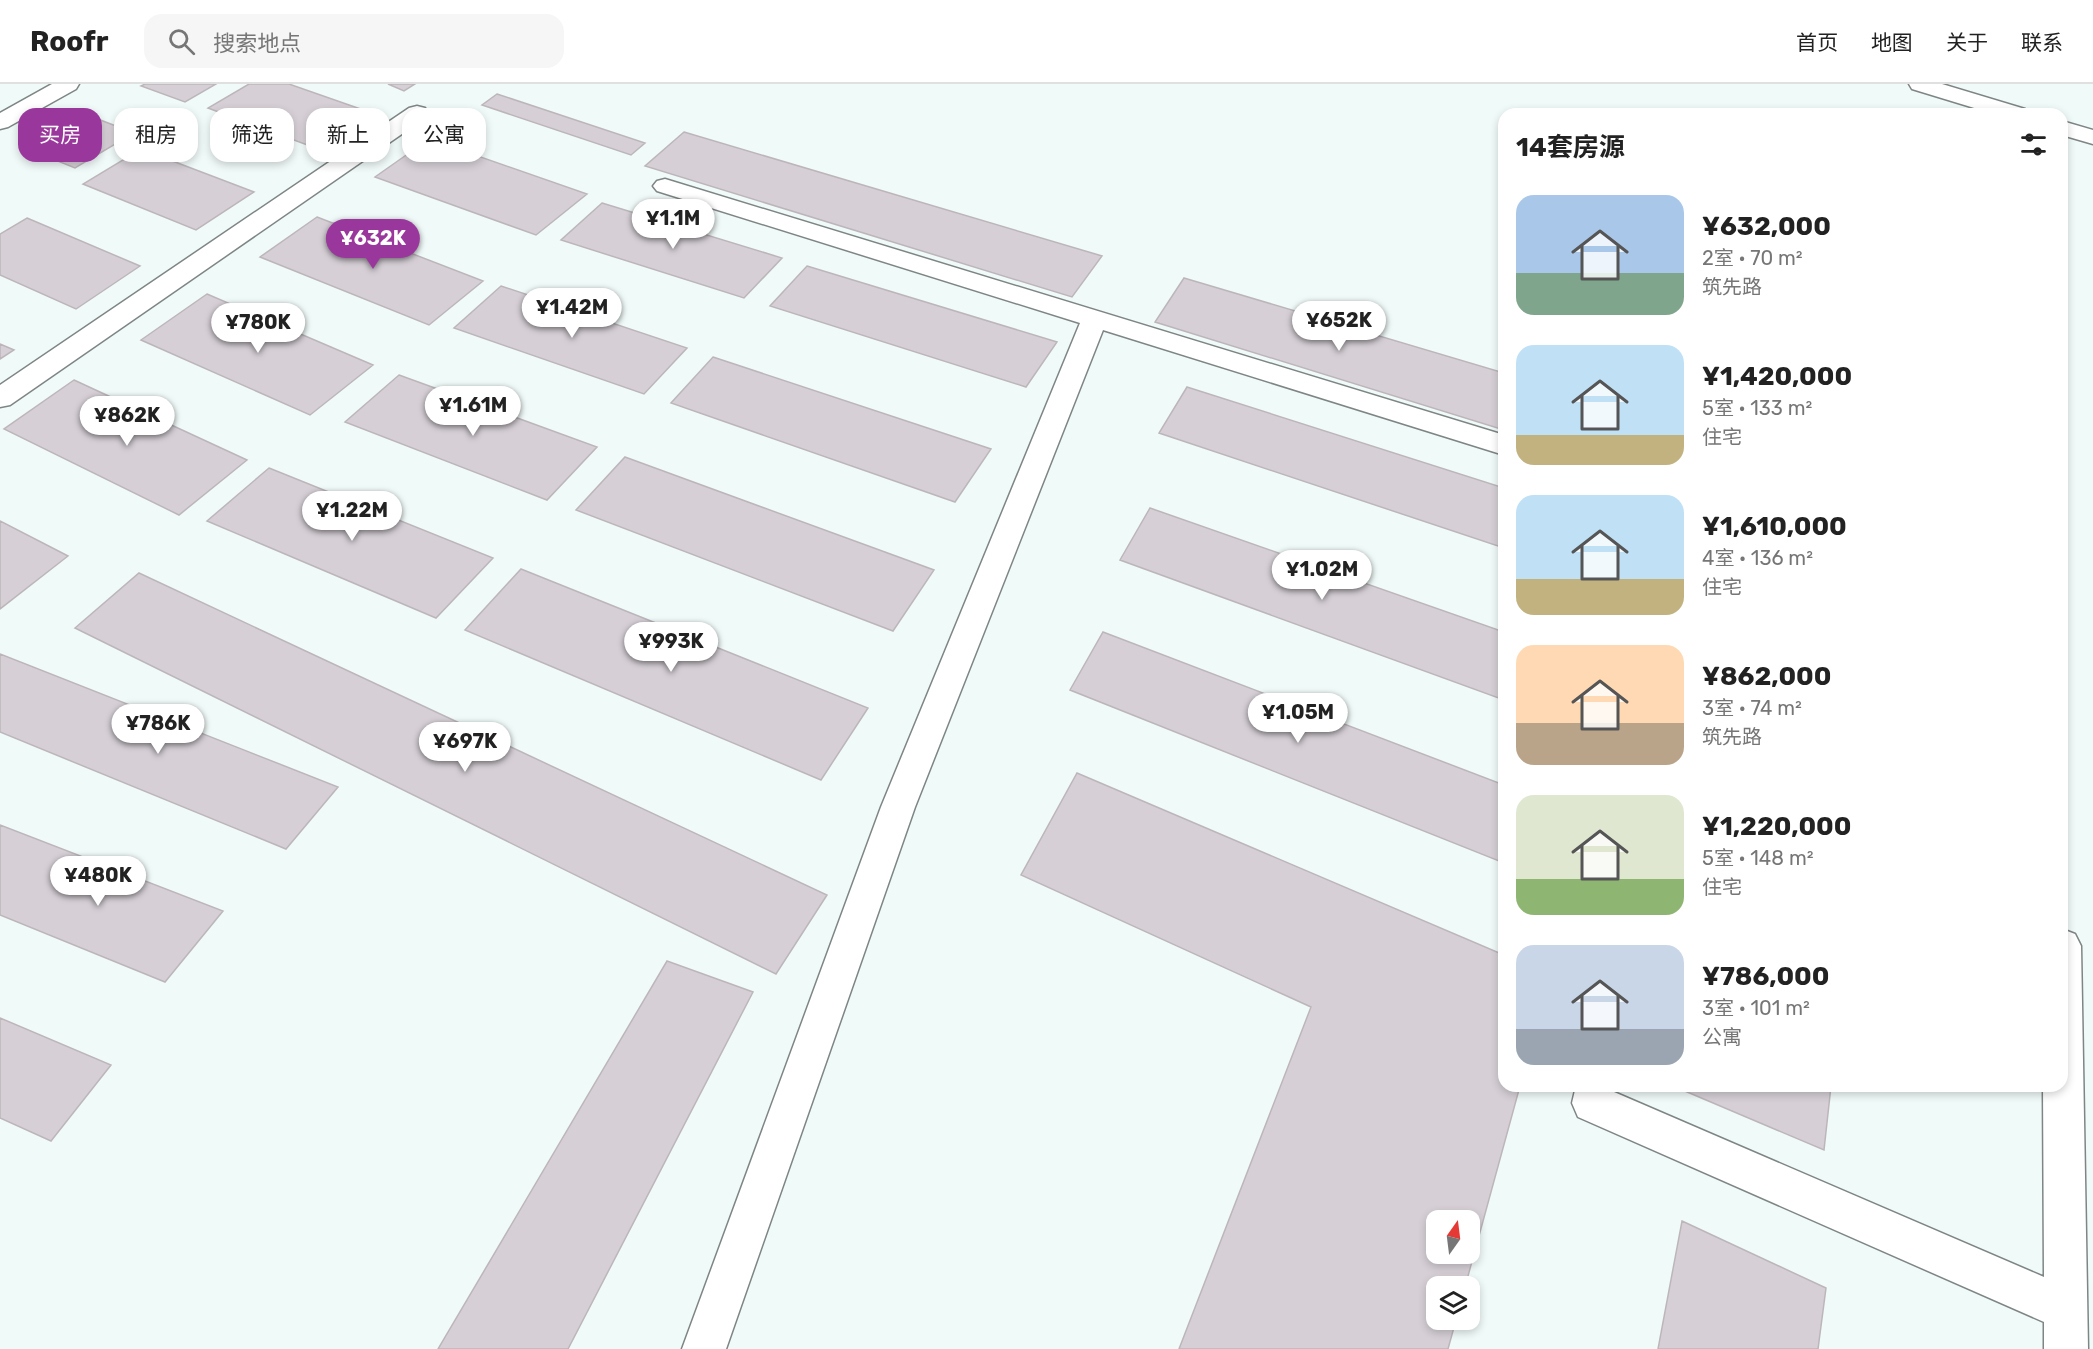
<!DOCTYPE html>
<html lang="zh">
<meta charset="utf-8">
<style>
body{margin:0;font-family:Rubik,"Noto Sans SC",sans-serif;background:#f6f6f6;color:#222;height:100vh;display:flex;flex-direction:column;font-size:22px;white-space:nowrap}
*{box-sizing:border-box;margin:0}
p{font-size:20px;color:#767676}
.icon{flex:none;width:33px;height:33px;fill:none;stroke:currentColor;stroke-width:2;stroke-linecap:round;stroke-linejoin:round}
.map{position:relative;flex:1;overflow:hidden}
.panel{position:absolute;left:1498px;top:24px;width:570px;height:984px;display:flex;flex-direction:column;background:#fff;border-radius:18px;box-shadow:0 3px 9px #0003}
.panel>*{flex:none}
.top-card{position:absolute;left:18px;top:24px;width:570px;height:54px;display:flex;gap:12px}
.needle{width:39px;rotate:14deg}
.controls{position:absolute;left:1426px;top:1126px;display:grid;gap:12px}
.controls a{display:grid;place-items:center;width:54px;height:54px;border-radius:12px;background:#fff;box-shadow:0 3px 9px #0003;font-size:30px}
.price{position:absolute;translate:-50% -51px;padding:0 14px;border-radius:21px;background:#fff;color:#222;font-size:20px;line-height:39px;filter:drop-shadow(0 2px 3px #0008)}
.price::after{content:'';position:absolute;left:50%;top:36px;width:18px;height:14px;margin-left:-9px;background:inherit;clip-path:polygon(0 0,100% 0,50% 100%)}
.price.selected{background:#9a379c;color:#fff}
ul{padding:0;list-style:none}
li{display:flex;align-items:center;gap:18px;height:150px;padding:0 18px}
li span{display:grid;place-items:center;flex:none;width:168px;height:120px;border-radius:18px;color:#555}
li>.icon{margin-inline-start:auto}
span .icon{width:72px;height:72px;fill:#fffc;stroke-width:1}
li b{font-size:26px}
h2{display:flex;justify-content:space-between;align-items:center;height:72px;padding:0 18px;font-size:26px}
.chip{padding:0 21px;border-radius:18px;background:#fff;box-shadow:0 3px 9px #0003;font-size:21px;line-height:54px}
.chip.selected{background:#9a379c;color:#fff}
header{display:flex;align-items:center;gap:36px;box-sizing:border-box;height:84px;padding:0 30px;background:#fff;border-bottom:2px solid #e0e0e0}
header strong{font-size:28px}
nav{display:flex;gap:33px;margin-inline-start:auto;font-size:21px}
.search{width:420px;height:54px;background:#f6f6f6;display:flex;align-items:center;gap:15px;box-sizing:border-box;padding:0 21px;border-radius:18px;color:#767676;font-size:22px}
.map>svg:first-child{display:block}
.building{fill:#d6d0d6;stroke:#bcb6bb;stroke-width:1.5;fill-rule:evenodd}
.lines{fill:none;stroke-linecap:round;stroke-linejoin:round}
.minor-casing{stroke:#7e8685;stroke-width:3}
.minor{fill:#fff;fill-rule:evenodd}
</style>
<header>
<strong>Roofr</strong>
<div class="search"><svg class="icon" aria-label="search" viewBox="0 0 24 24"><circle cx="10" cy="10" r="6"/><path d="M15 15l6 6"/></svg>搜索地点</div>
<nav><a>首页</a><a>地图</a><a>关于</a><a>联系</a></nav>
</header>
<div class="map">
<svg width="2093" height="1265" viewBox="0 0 2093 1265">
<rect width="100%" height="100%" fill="#f0faf8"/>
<!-- building -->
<path class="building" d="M145 0H216L185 18 141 2Z
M249 0H289L372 29 318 65 208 24Z
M388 0H415L404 7Z
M497 10 645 59 631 71 482 21Z
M90 32 134 49 75 84 30 66Z
M684 48 1102 172 1072 213 645 82Z
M429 55 587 110 536 151 375 93Z
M141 65 254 108 196 146 83 100Z
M602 119 782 174 744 214 561 156Z
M317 133 483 197 429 241 260 173Z
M27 134 140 182 76 225 0 191V150Z
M807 182 1057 258 1026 303 770 222Z
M1184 194 1504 289V346L1155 238Z
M501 202 687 264 644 310 454 244Z
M207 210 373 281 310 331 141 256Z
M0 260 14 266 0 275Z
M713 273 991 365 955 418 671 319Z
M399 291 597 363 547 416 345 338Z
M74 296 247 376 179 431 4 345Z
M1187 303 1504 404V464L1159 349Z
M625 373 934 486 893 547 576 426Z
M269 384 493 474 436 534 207 437Z
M1150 424 1504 548V616L1120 476Z
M0 437 68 472 0 525Z
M521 485 868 624 821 696 465 546Z
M139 489 827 811 776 890 75 544Z
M1103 548 1504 701V779L1070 606Z
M0 570 338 703 286 765 0 648Z
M1077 689 1504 871V1002H1520L1465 1203H1437V1236H1456L1448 1265H1179L1311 923 1021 791ZM1437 1137H1470V1170H1437Z
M0 741 223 827 165 898 0 831Z
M667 877 753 908 568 1265H438Z
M0 934 111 981 51 1057 0 1034Z
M1673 1002H1831L1824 1066Z
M1682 1137 1826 1204 1818 1265H1658Z"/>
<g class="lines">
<defs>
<path id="minor" d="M52 0H79L76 5 8 43 0 45V29Z
M1909 0H1942L2025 25 2028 30H1994L1912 5Z
M417 22 425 24 428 29 425 34 10 321 0 323V301L409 24Z
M2062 37 2093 46V60L2062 51Z
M665 95 1504 351V371L1103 246 915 723 726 1265H682L881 723 1080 239 657 107 653 102 657 97Z
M2062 845 2075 850 2081 862 2088 1265H2044V1238L1578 1033 1572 1019 1576 1002H1616L1614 1008 2044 1193 2043 1002H2062Z"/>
</defs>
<!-- minor casing -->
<use href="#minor" class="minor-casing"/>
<!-- minor -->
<use href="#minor" class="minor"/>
</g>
</svg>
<div class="controls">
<a><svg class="needle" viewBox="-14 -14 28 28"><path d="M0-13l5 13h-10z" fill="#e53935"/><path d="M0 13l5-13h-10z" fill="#767676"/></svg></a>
<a><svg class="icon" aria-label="layers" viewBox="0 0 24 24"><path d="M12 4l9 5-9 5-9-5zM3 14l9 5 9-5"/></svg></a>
</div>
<b class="price" style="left:673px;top:166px">¥1.1M</b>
<b class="price selected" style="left:373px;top:186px">¥632K</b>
<b class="price" style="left:572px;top:255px">¥1.42M</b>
<b class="price" style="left:1339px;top:268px">¥652K</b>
<b class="price" style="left:258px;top:270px">¥780K</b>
<b class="price" style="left:473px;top:353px">¥1.61M</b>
<b class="price" style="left:127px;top:363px">¥862K</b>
<b class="price" style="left:352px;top:458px">¥1.22M</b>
<b class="price" style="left:1322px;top:517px">¥1.02M</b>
<b class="price" style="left:671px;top:589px">¥993K</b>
<b class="price" style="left:1298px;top:660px">¥1.05M</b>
<b class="price" style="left:158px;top:671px">¥786K</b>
<b class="price" style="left:465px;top:689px">¥697K</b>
<b class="price" style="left:98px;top:823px">¥480K</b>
<div class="top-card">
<a class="chip selected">买房</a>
<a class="chip">租房</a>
<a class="chip">筛选</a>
<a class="chip">新上</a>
<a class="chip">公寓</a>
</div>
<section class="panel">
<h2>14套房源<svg class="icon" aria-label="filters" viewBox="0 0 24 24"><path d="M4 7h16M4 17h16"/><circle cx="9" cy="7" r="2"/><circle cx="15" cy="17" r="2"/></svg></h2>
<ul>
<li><span style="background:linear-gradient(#a9c7e8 65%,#7fa58c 0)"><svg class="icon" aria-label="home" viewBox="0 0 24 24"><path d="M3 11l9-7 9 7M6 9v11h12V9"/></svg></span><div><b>¥632,000</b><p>2室 · 70 m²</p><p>筑先路</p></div></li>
<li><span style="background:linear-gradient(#bfe0f5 75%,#c2b280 0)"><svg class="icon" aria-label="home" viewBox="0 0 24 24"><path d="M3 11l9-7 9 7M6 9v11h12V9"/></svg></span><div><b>¥1,420,000</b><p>5室 · 133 m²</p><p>住宅</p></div></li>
<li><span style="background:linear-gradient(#bfe0f5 70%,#c2b280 0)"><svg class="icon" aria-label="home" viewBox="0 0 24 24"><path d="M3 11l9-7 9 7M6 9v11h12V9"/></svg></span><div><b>¥1,610,000</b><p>4室 · 136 m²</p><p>住宅</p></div></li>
<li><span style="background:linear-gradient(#ffd9b3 65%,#b9a48a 0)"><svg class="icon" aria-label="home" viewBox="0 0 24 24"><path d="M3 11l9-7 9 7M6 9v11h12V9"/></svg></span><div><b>¥862,000</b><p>3室 · 74 m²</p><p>筑先路</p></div></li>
<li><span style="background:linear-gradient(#dfe7d0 70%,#8fb573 0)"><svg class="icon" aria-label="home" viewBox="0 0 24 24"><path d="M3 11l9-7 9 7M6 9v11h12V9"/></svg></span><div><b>¥1,220,000</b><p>5室 · 148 m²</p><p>住宅</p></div></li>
<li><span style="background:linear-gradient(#c9d6e8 70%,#9aa5b1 0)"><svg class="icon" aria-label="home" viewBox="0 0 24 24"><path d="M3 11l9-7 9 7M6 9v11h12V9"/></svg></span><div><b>¥786,000</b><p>3室 · 101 m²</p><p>公寓</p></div></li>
</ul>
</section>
</div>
